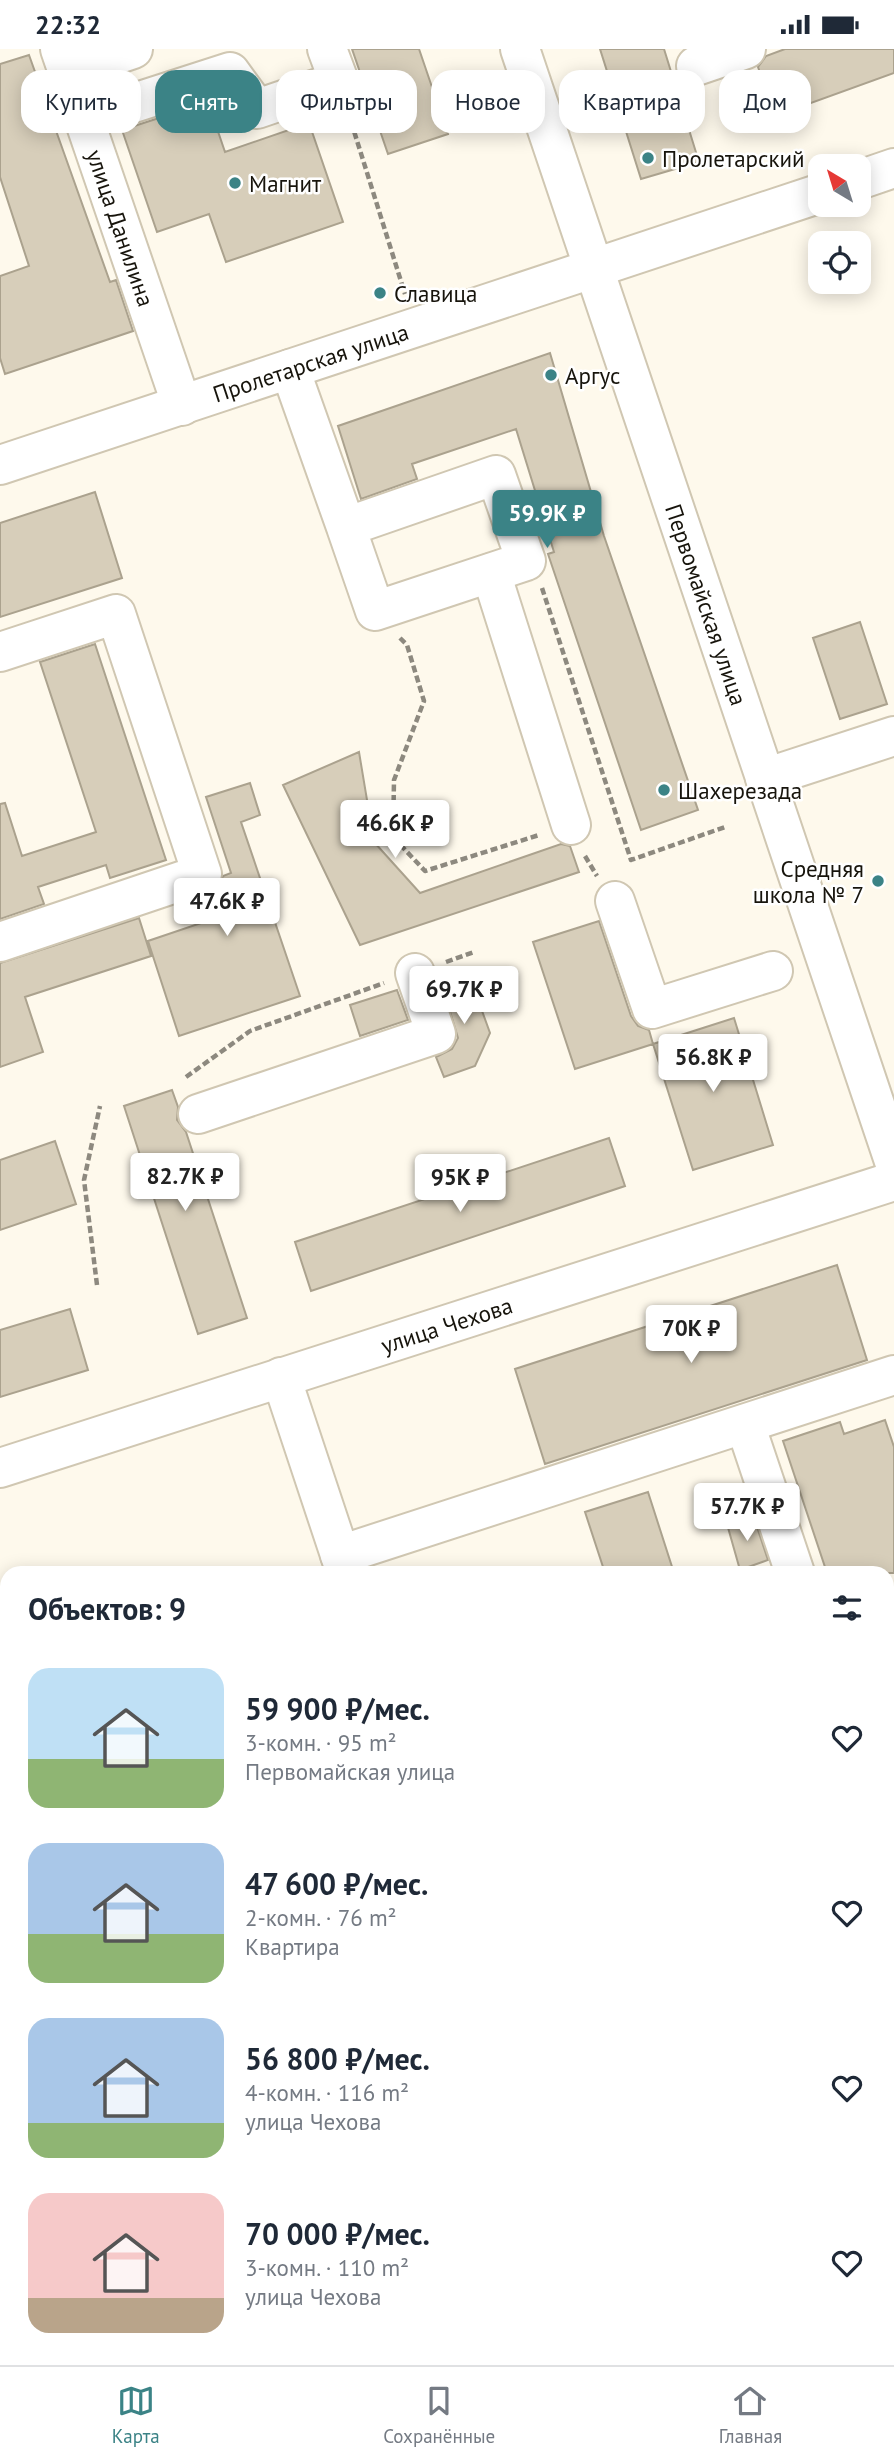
<!DOCTYPE html>
<html lang="ru">
<meta charset="utf-8">
<style>
body{margin:0;font-family:"PT Sans",sans-serif;background:#f2f2f3;color:#1f2937;height:100vh;display:flex;flex-direction:column;font-size:26px;white-space:nowrap}
*{box-sizing:border-box;margin:0}
p{font-size:23px;color:#747a83}
.icon{flex:none;width:38px;height:38px;fill:none;stroke:currentColor;stroke-width:2;stroke-linecap:round;stroke-linejoin:round}
.map{position:relative;flex:1;overflow:hidden}
.drawer{position:absolute;left:0px;top:1517px;width:894px;height:800px;display:flex;flex-direction:column;background:#fff;border-radius:21px 21px 0 0;box-shadow:0 4px 18px #0003}
.drawer>*{flex:none}
.top-card{position:absolute;left:21px;top:21px;width:852px;height:63px;display:flex;gap:14px}
.needle{width:46px;rotate:322deg}
.controls{position:absolute;left:808px;top:105px;display:grid;gap:14px}
.controls a{display:grid;place-items:center;width:63px;height:63px;border-radius:14px;background:#fff;box-shadow:0 4px 18px #0003;font-size:35px}
.price{position:absolute;translate:-50% -60px;padding:0 16px;border-radius:7px;background:#fff;color:#222;font-size:23px;line-height:46px;filter:drop-shadow(0 2px 4px #0008)}
.price::after{content:'';position:absolute;left:50%;top:42px;width:21px;height:16px;margin-left:-10px;background:inherit;clip-path:polygon(0 0,100% 0,50% 100%)}
.price.active{background:#3b8386;color:#fff}
ul{padding:0;list-style:none}
li{display:flex;align-items:center;gap:21px;height:175px;padding:0 28px}
li span{display:grid;place-items:center;flex:none;width:196px;height:140px;border-radius:21px;color:#555}
li>.icon{margin-inline-start:auto}
span .icon{width:84px;height:84px;fill:#fffc;stroke-width:1}
li b{font-size:30px}
h2{display:flex;justify-content:space-between;align-items:center;height:84px;padding:0 28px;font-size:30px}
.pill{padding:0 24px;border-radius:21px;background:#fff;box-shadow:0 4px 18px #0003;font-size:24px;line-height:63px}
.pill.active{background:#3b8386;color:#fff}
.status{display:flex;justify-content:space-between;align-items:center;height:49px;padding:0 35px;background:#fff;direction:ltr}
.status svg{height:19px;fill:currentColor}
.tabs{display:flex;justify-content:space-around;align-items:center;height:98px;border-top:2px solid #e0e1e3;background:#fff;font-size:19px;color:#747a83}
.tabs a{display:grid;justify-items:center;gap:4px}
.tabs .active{color:#3b8386}
.map>svg:first-child{display:block}
.building{fill:#d7ceba;stroke:#aba28e;stroke-width:2}
.lines{fill:none;stroke-linecap:round;stroke-linejoin:round}
.minor-casing{stroke:#d0c7b2;stroke-width:42}
.major-casing{stroke:#d0c7b2;stroke-width:42}
.path{stroke:#8d897f;stroke-width:4.5;stroke-dasharray:7 3.5;stroke-linecap:butt}
.minor{stroke:#fff;stroke-width:38}
.major{stroke:#fff;stroke-width:38}
.poi-dot{fill:#3b8386;stroke:#fff;stroke-width:2.5}
.labels{text-anchor:middle;dominant-baseline:central;stroke-width:5;stroke-linejoin:round;paint-order:stroke}
.poi-label{font-size:23px;fill:#17140c;stroke:#fff;text-anchor:start}
.street-label{font-size:23px;fill:#17140c;stroke:#fff}
</style>
<div class="status"><b>22:32</b><svg viewBox="0 0 49 12"><path d="M0 12V9h3v3zM5 12V6h3v6zM10 12V3h3v9zM15 12V0h3v12zM26 1h20v11H26zM47 4h2v5h-2z"/></svg></div>
<div class="map">
<svg width="894" height="2316" viewBox="0 0 894 2316">
<rect width="100%" height="100%" fill="#fef9ec"/>
<!-- building -->
<path class="building" d="M352 0H419L448 85 388 105Z
M600 0H664L699 113 641 130Z
M785 0H894V24L775 67 758 18 766 7Z
M29 6 110 233 116 231 133 282 5 325 0 309V227L29 217 0 128V15Z
M208 53 225 103 309 74 343 173 226 213 209 165 157 183 122 81Z
M550 304 604 487 698 761 641 781 548 505 554 503 516 380 412 415 417 430 361 450 338 377Z
M95 443 122 529 0 568V474Z
M860 573 887 655 840 670 813 589Z
M95 595 166 811 110 829 106 816 38 838 44 855 0 870V755L5 754 22 807 96 783 40 613Z
M359 703 374 793 420 844 561 795 570 797 579 823 360 896 283 736Z
M250 734 260 766 241 773 300 947 179 987 148 892 225 866 216 841 223 827 231 824 206 748Z
M139 869 151 907 25 948 43 1003 0 1018V914Z
M599 872 631 967 638 977 649 981 653 995 575 1020 533 893Z
M468 923 490 984 475 1017 444 1028 436 1008 452 1000 458 989 441 933Z
M397 941 408 971 360 987 350 956Z
M734 969 773 1096 693 1121 653 995Z
M172 1041 178 1058 177 1071 186 1083 247 1269 198 1285 124 1057Z
M609 1089 625 1137 311 1242 295 1193Z
M55 1092 76 1155 0 1181V1111Z
M837 1216 867 1311 545 1415 515 1320Z
M70 1260 88 1321 0 1348V1281Z
M885 1371 894 1398V1524H827L783 1392 840 1373 844 1385Z
M648 1443 674 1524H605L585 1463Z
M753 1466 768 1511 740 1521 727 1475Z"/>
<g class="lines">
<defs>
<g id="minor">
<path id="s1" d="M60 0 182 357"/>
<path d="M696 17 746 0"/>
<path d="M68 22 133 0"/>
<path d="M84 70 230 23 257 60 339 32 327 0"/>
<path d="M859 131 894 119"/>
<path d="M290 320 346 478 496 426 526 512 375 562 346 478"/>
<path id="s2" d="M0 416 821 144"/>
<path d="M491 524 571 776"/>
<path d="M0 603 116 565 202 825 0 893"/>
<path d="M765 729 894 687"/>
<path d="M615 852 652 960 773 922"/>
<path d="M198 1065 436 985 415 924"/>
<path d="M281 1328 346 1524"/>
<path d="M745 1375 795 1524"/>
<path id="s3" d="M0 1419 894 1132"/>
<path d="M340 1506 894 1326"/>
<path d="M887 1798 894 1818"/>
<path d="M887 2104 894 2102"/>
<path d="M608 2310 610 2316"/>
</g>
<g id="major">
<path id="s4" d="M520 0 894 1112"/>
<path d="M887 2293 894 2291"/>
<path d="M819 2316 836 2310"/>
</g>
</defs>
<!-- minor casing -->
<use href="#minor" class="minor-casing"/>
<!-- major casing -->
<use href="#major" class="major-casing"/>
<!-- path -->
<path class="path" d="M348 63 405 245
M542 539 631 811 725 778
M400 589 407 596 424 652 394 731 393 788 425 822 539 786
M585 807 597 827
M446 913 474 903
M186 1028 250 982 384 934
M97 1236 84 1131 100 1057
M887 2229 894 2227"/>
<!-- minor -->
<use href="#minor" class="minor"/>
<!-- major -->
<use href="#major" class="major"/>
</g>
<!-- markers -->
<g class="poi-dot">
<circle cx="648" cy="109" r="7"/>
<circle cx="235" cy="134" r="7"/>
<circle cx="380" cy="244" r="7"/>
<circle cx="551" cy="326" r="7"/>
<circle cx="664" cy="741" r="7"/>
<circle cx="878" cy="832" r="7"/>
</g>
<g class="labels">
<!-- poi labels -->
<g class="poi-label">
<text x="662" y="109">Пролетарский</text>
<text x="249" y="134">Магнит</text>
<text x="394" y="244">Славица</text>
<text x="565" y="326">Аргус</text>
<text x="678" y="741">Шахерезада</text>
<text x="864" y="819" text-anchor="end">Средняя<tspan x="864" dy="26">школа № 7</tspan></text>
</g>
<!-- street labels -->
<g class="street-label">
<text stroke="none"><textPath href="#s1" startOffset="189">улица Данилина</textPath></text>
<text stroke="none"><textPath href="#s2" startOffset="327">Пролетарская улица</textPath></text>
<text stroke="none"><textPath href="#s4" startOffset="586">Первомайская улица</textPath></text>
<text stroke="none"><textPath href="#s3" startOffset="469">улица Чехова</textPath></text>
</g>
</g>
</svg>
<div class="controls">
<a><svg class="needle" viewBox="-14 -14 28 28"><path d="M0-13l5 13h-10z" fill="#e53935"/><path d="M0 13l5-13h-10z" fill="#747a83"/></svg></a>
<a><svg class="icon" aria-label="locate" viewBox="0 0 24 24"><circle cx="12" cy="12" r="6"/><path d="M12 2v4M12 18v4M2 12h4M18 12h4"/></svg></a>
</div>
<b class="price active" style="left:547px;top:501px">59.9K ₽</b>
<b class="price" style="left:395px;top:811px">46.6K ₽</b>
<b class="price" style="left:227px;top:889px">47.6K ₽</b>
<b class="price" style="left:464px;top:977px">69.7K ₽</b>
<b class="price" style="left:713px;top:1045px">56.8K ₽</b>
<b class="price" style="left:185px;top:1164px">82.7K ₽</b>
<b class="price" style="left:460px;top:1165px">95K ₽</b>
<b class="price" style="left:691px;top:1316px">70K ₽</b>
<b class="price" style="left:747px;top:1494px">57.7K ₽</b>
<div class="top-card">
<a class="pill">Купить</a>
<a class="pill active">Снять</a>
<a class="pill">Фильтры</a>
<a class="pill">Новое</a>
<a class="pill">Квартира</a>
<a class="pill">Дом</a>
</div>
<section class="drawer">
<h2>Объектов: 9<svg class="icon" aria-label="filters" viewBox="0 0 24 24"><path d="M4 7h16M4 17h16"/><circle cx="9" cy="7" r="2"/><circle cx="15" cy="17" r="2"/></svg></h2>
<ul>
<li><span style="background:linear-gradient(#bfe0f5 65%,#8fb573 0)"><svg class="icon" aria-label="home" viewBox="0 0 24 24"><path d="M3 11l9-7 9 7M6 9v11h12V9"/></svg></span><div><b>59 900 ₽/мес.</b><p>3-комн. · 95 m²</p><p>Первомайская улица</p></div><svg class="icon" aria-label="heart" viewBox="0 0 24 24"><path d="M12 20l-8-8c-3-5 5-10 8-4 3-6 11-1 8 4z"/></svg></li>
<li><span style="background:linear-gradient(#a9c7e8 65%,#8fb573 0)"><svg class="icon" aria-label="home" viewBox="0 0 24 24"><path d="M3 11l9-7 9 7M6 9v11h12V9"/></svg></span><div><b>47 600 ₽/мес.</b><p>2-комн. · 76 m²</p><p>Квартира</p></div><svg class="icon" aria-label="heart" viewBox="0 0 24 24"><path d="M12 20l-8-8c-3-5 5-10 8-4 3-6 11-1 8 4z"/></svg></li>
<li><span style="background:linear-gradient(#a9c7e8 75%,#8fb573 0)"><svg class="icon" aria-label="home" viewBox="0 0 24 24"><path d="M3 11l9-7 9 7M6 9v11h12V9"/></svg></span><div><b>56 800 ₽/мес.</b><p>4-комн. · 116 m²</p><p>улица Чехова</p></div><svg class="icon" aria-label="heart" viewBox="0 0 24 24"><path d="M12 20l-8-8c-3-5 5-10 8-4 3-6 11-1 8 4z"/></svg></li>
<li><span style="background:linear-gradient(#f6c9c9 75%,#b9a48a 0)"><svg class="icon" aria-label="home" viewBox="0 0 24 24"><path d="M3 11l9-7 9 7M6 9v11h12V9"/></svg></span><div><b>70 000 ₽/мес.</b><p>3-комн. · 110 m²</p><p>улица Чехова</p></div><svg class="icon" aria-label="heart" viewBox="0 0 24 24"><path d="M12 20l-8-8c-3-5 5-10 8-4 3-6 11-1 8 4z"/></svg></li>
</ul>
</section>
</div>
<nav class="tabs">
<a class="active"><svg class="icon" aria-label="map" viewBox="0 0 24 24"><path d="M3 6l6-2 6 2 6-2v14l-6 2-6-2-6 2zM9 4v14M15 6v14"/></svg>Карта</a>
<a><svg class="icon" aria-label="saved" viewBox="0 0 24 24"><path d="M7 4h10v16l-5-4-5 4z"/></svg>Сохранённые</a>
<a><svg class="icon" aria-label="home" viewBox="0 0 24 24"><path d="M3 11l9-7 9 7M6 9v11h12V9"/></svg>Главная</a>
</nav>
